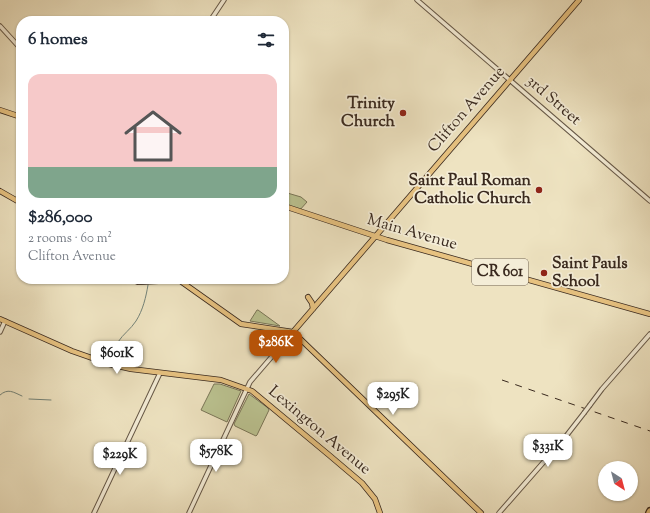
<!DOCTYPE html>
<meta charset="utf-8">
<style>
body{margin:0;font-family:"Sorts Mill Goudy",serif;background:#f6f6f7;color:#1f2937;height:100vh;display:flex;flex-direction:column;font-size:15px;white-space:nowrap}
*{box-sizing:border-box;margin:0}
p{font-size:13px;color:#747a83}
.icon{flex:none;width:22px;height:22px;fill:none;stroke:currentColor;stroke-width:2;stroke-linecap:round;stroke-linejoin:round}
.map{position:relative;flex:1;overflow:hidden}
.panel{position:absolute;left:16px;top:16px;width:273px;height:268px;display:flex;flex-direction:column;background:#fff;border-radius:16px;box-shadow:0 1px 3px #0004}
.panel>*{flex:none}
.needle{width:26px;rotate:144deg}
.tools{position:absolute;left:598px;top:461px;display:grid;gap:8px}
.tools a{display:grid;place-items:center;width:40px;height:40px;border-radius:50%;background:#fff;box-shadow:0 1px 3px #0004;font-size:20px}
.price{position:absolute;translate:-50% -34px;padding:0 9px;border-radius:8px;background:#fff;color:#222;font-size:13px;line-height:26px;filter:drop-shadow(0 1px 2px #0008)}
.price::after{content:'';position:absolute;left:50%;top:24px;width:12px;height:9px;margin-left:-6px;background:inherit;clip-path:polygon(0 0,100% 0,50% 100%)}
.price.active{background:#b45309;color:#fff}
ul{padding:0;list-style:none}
li{display:grid;align-content:center;gap:8px;height:212px;padding:0 12px}
li+li{border-top:1px solid #e0e1e3}
li span{display:grid;place-items:center;height:124px;border-radius:12px;color:#555}
li>.icon{margin-inline-start:auto}
span .icon{width:72px;height:72px;fill:#fffc;stroke-width:1}
li b{font-size:17px}
h2{display:flex;justify-content:space-between;align-items:center;height:48px;padding:0 12px;font-size:17px}
.map>svg:first-child{display:block}
.green{fill:#bbc391;stroke:#7a7658}
.lines{fill:none;stroke-linecap:round;stroke-linejoin:round}
.stream{stroke:#738278;stroke-width:1}
.minor-casing{stroke:#665847;stroke-width:5.5}
.major-casing{stroke:#39291e;stroke-width:6}
.highway-casing{stroke:#39291e;stroke-width:8}
.minor{stroke:#f4edd7;stroke-width:3.5}
.major{stroke:#e7c280;stroke-width:4.5}
.highway{stroke:#e7c280;stroke-width:5.5}
.rail{stroke:#39291e;stroke-width:1;stroke-dasharray:7 7;stroke-linecap:butt}
.minor-bridge-casing{stroke:#665847;stroke-width:5.5;stroke-linecap:butt}
.minor-bridge{stroke:#f4edd7;stroke-width:3.5}
.poi-dot{fill:#8f2418;stroke:#f4edd7;stroke-width:1.5}
.labels{text-anchor:middle;dominant-baseline:central;stroke-width:3.5;stroke-linejoin:round;paint-order:stroke}
.shield{fill:#f4edd7;stroke:#716456;stroke-width:1}
.shield-label{font-size:15px;font-weight:bold;fill:#39291e}
.street-label{font-size:16px;fill:#39291e;stroke:#f4edd7}
.poi-label{font-size:16px;font-weight:bold;fill:#39291e;stroke:#f4edd7;text-anchor:end}
</style>
<div class="map">
<svg width="650" height="513" viewBox="0 0 650 513">
<rect width="100%" height="100%" fill="#eee3c1"/>
<filter id="stains"><feTurbulence type="fractalNoise" baseFrequency=".005" numOctaves="4"/><feColorMatrix values="0 0 0 0 .2 0 0 0 0 .09 0 0 0 0 .02 0 0 0 .5 -.17"/></filter>
<radialGradient id="worn" r=".72"><stop offset=".6" stop-color="#630" stop-opacity="0"/><stop offset="1" stop-color="#630" stop-opacity=".3"/></radialGradient>
<!-- green -->
<path class="green" d="M284 192 301 197 307 202 299 211 284 206Z
M257 310H258L280 326 250 321Z
M214 384H220L241 391 227 422 201 410Z
M249 394 268 408 269 410 257 435 256 436 235 426 234 424Z"/>
<g class="lines">
<!-- stream -->
<path class="stream" d="M118 342C123 334 131 329 136 321 143 310 146 297 148 285
M0 395C8 388 13 392 22 396
M29 399 51 400"/>
<defs>
<path id="minor" d="M417 0 650 201
M210 21 224 0
M0 26 21 49
M0 332 5 321
M590 405 602 389 650 334
M94 513 160 373
M189 513 250 382 293 332
M499 513 563 440 584 413"/>
<path id="major" d="M0 110 21 117
M0 191 21 203
M284 206 387 240 650 314
M131 279 138 282 179 280 241 324 293 332
M308 297 312 303 313 309
M0 319 72 351 109 364 131 369 221 380 252 391 329 455 362 483 375 499 380 513
M293 332 579 0
M293 332 481 513"/>
<path id="highway" d="M649 513 650 511"/>
</defs>
<!-- minor casing -->
<use href="#minor" class="minor-casing"/>
<!-- major casing -->
<use href="#major" class="major-casing"/>
<!-- highway casing -->
<use href="#highway" class="highway-casing"/>
<!-- minor -->
<use href="#minor" class="minor"/>
<!-- major -->
<use href="#major" class="major"/>
<!-- highway -->
<use href="#highway" class="highway"/>
<!-- rail -->
<path class="rail" d="M502 380 650 431"/>
<defs>
<path id="minor-bridge" d="M584 413 590 405"/>
</defs>
<!-- minor-bridge casing -->
<use href="#minor-bridge" class="minor-bridge-casing"/>
<!-- minor-bridge -->
<use href="#minor-bridge" class="minor-bridge"/>
</g>
<!-- markers -->
<g class="poi-dot">
<circle cx="403" cy="113" r="4"/>
<circle cx="539" cy="190" r="4"/>
<circle cx="544" cy="273" r="4"/>
</g>
<g class="labels">
<!-- shield labels -->
<rect class="shield" x="472" y="259" width="56" height="26" rx="3"/>
<g class="shield-label">
<text x="500" y="272">CR 601</text>
</g>
<!-- street labels -->
<g class="street-label">
<text transform="translate(553 101) rotate(41)">3rd Street</text>
<text transform="translate(467 110) rotate(-49)">Clifton Avenue</text>
<text transform="translate(412 233) rotate(16)">Main Avenue</text>
<text transform="translate(319 431) rotate(40)">Lexington Avenue</text>
</g>
<!-- poi labels -->
<g class="poi-label">
<text x="395" y="104">Trinity<tspan x="395" dy="18">Church</tspan></text>
<text x="531" y="181">Saint Paul Roman<tspan x="531" dy="18">Catholic Church</tspan></text>
<text x="552" y="264" text-anchor="start">Saint Pauls<tspan x="552" dy="18">School</tspan></text>
</g>
</g>
<rect width="100%" height="100%" filter="url(#stains)"/>
<rect width="100%" height="100%" fill="url(#worn)"/>
</svg>
<div class="tools">
<a><svg class="needle" viewBox="-14 -14 28 28"><path d="M0-13l5 13h-10z" fill="#e53935"/><path d="M0 13l5-13h-10z" fill="#747a83"/></svg></a>
</div>
<b class="price active" style="left:276px;top:364px">$286K</b>
<b class="price" style="left:117px;top:375px">$601K</b>
<b class="price" style="left:393px;top:416px">$295K</b>
<b class="price" style="left:548px;top:468px">$331K</b>
<b class="price" style="left:216px;top:473px">$578K</b>
<b class="price" style="left:120px;top:476px">$229K</b>
<section class="panel">
<h2>6 homes<svg class="icon" aria-label="filters" viewBox="0 0 24 24"><path d="M4 7h16M4 17h16"/><circle cx="9" cy="7" r="2"/><circle cx="15" cy="17" r="2"/></svg></h2>
<ul>
<li><span style="background:linear-gradient(#f6c9c9 75%,#7fa58c 0)"><svg class="icon" aria-label="home" viewBox="0 0 24 24"><path d="M3 11l9-7 9 7M6 9v11h12V9"/></svg></span><div><b>$286,000</b><p>2 rooms · 60 m²</p><p>Clifton Avenue</p></div></li>
</ul>
</section>
</div>
